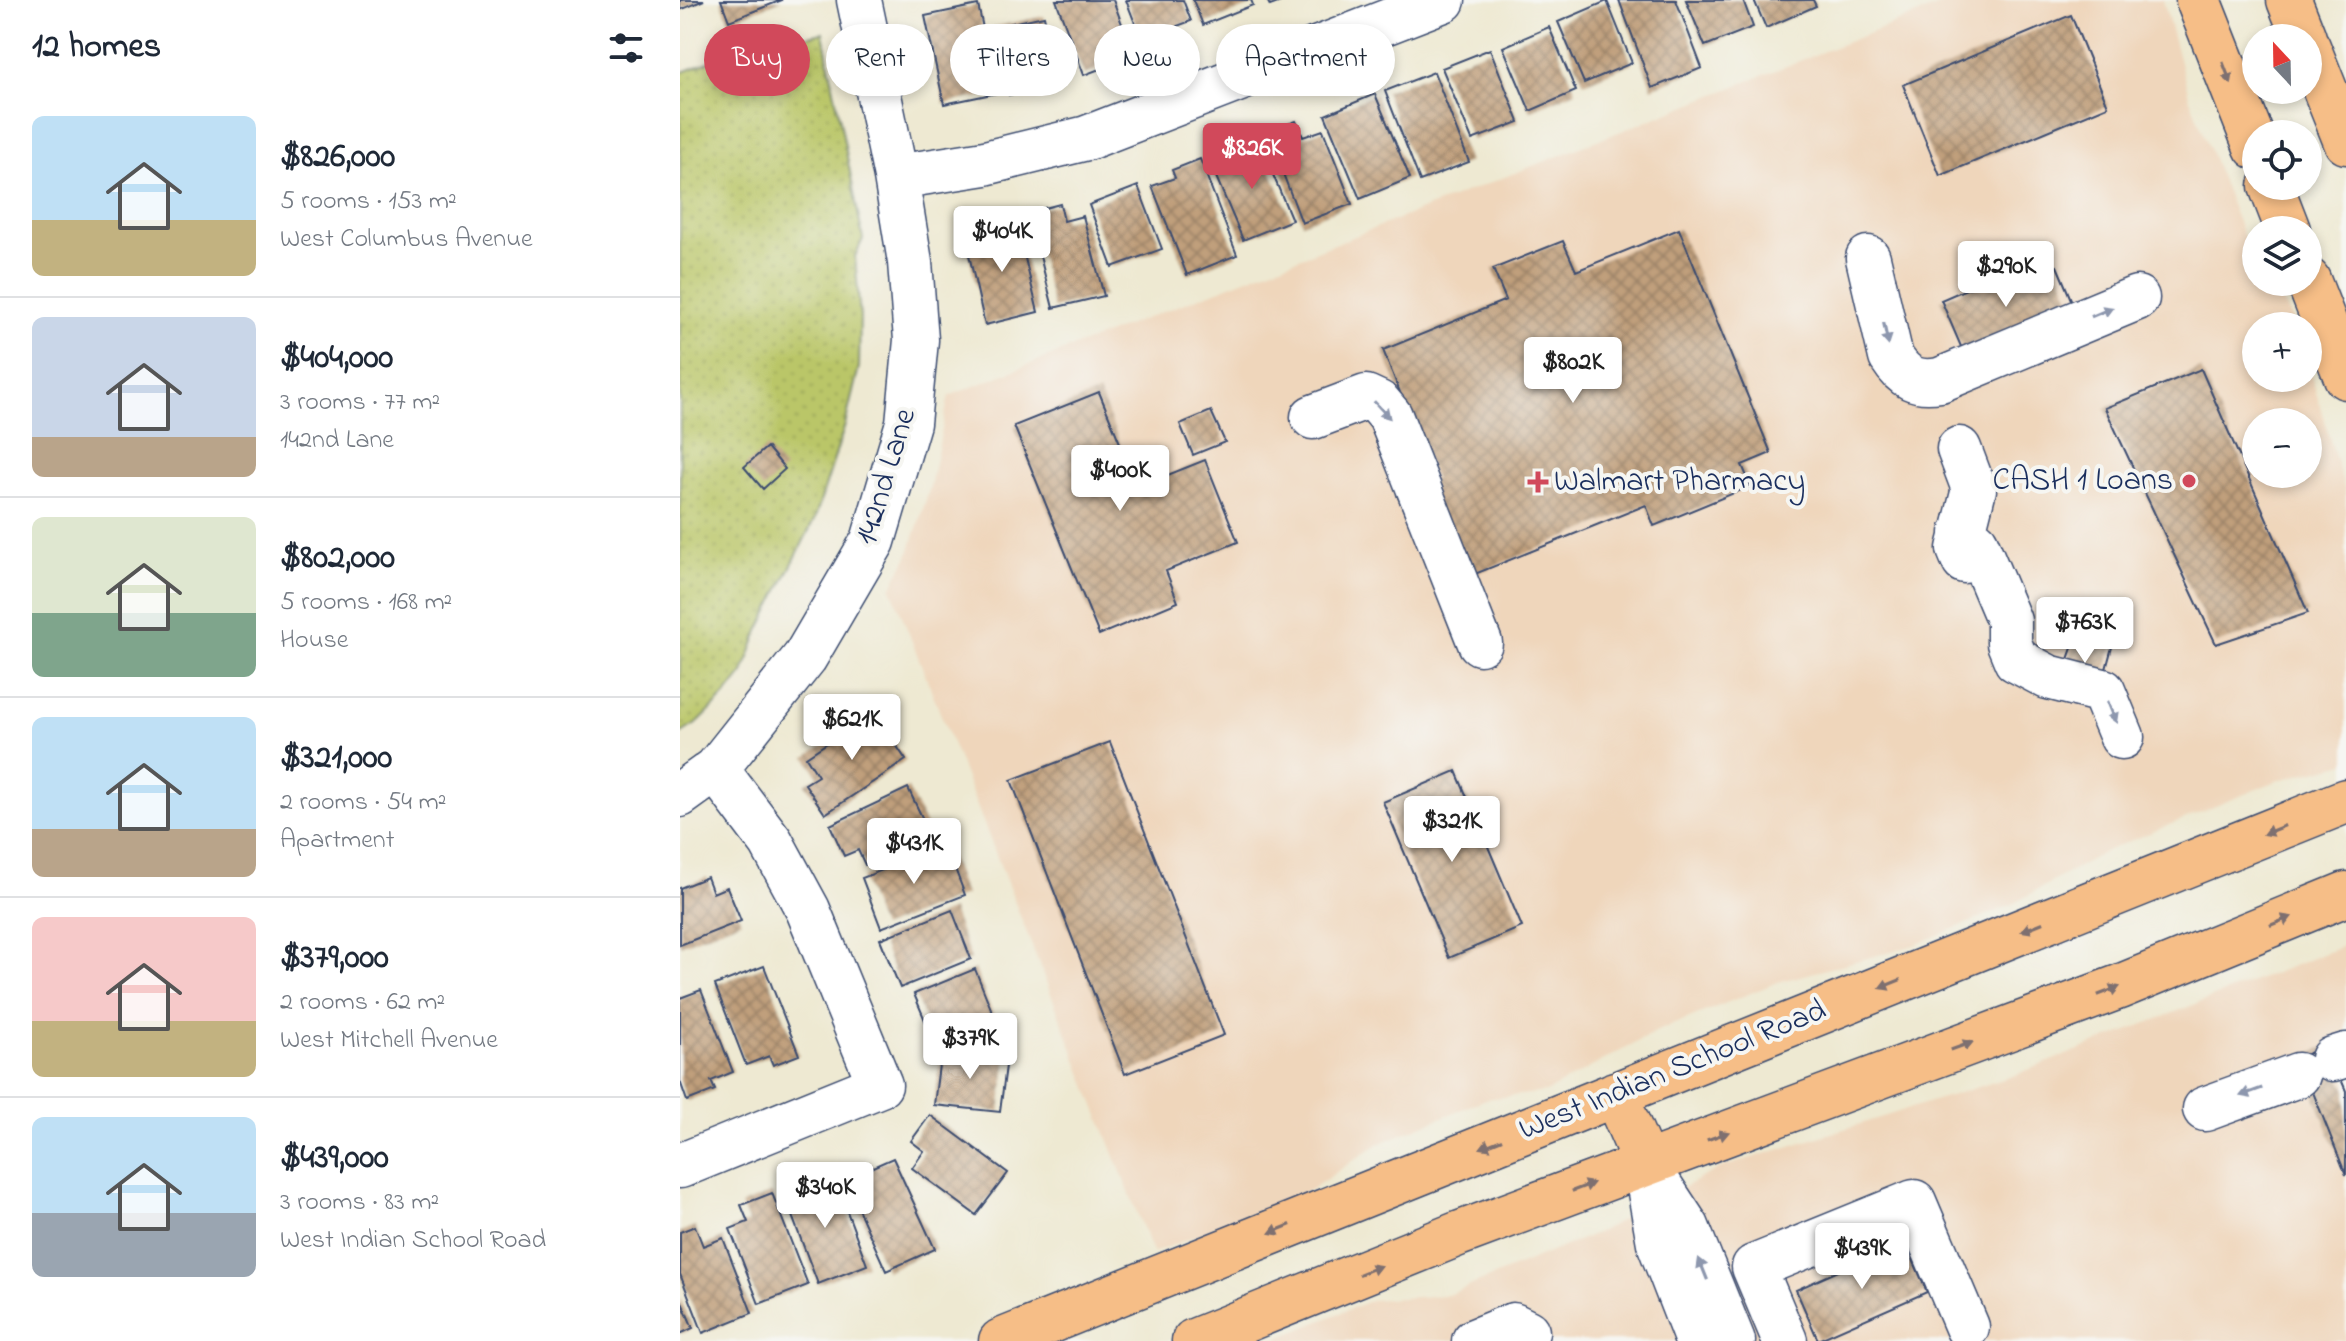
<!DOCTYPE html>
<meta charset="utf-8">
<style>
body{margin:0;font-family:"Indie Flower",sans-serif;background:#f2f2f3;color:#1f2937;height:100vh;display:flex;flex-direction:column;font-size:30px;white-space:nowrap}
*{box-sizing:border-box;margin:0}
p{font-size:26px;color:#747a83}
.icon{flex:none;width:44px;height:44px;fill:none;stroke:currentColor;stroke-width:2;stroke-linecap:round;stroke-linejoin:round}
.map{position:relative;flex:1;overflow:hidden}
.drawer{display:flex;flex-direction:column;background:#fff;width:680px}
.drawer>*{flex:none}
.banner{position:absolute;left:24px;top:24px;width:760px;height:72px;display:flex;gap:16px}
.needle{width:52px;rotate:338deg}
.buttons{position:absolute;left:1562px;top:24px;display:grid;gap:16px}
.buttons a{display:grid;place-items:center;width:80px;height:80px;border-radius:50%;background:#fff;box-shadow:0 4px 12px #0003;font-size:40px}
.price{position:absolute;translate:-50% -68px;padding:0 18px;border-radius:8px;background:#fff;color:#222;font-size:26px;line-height:52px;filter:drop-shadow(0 2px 4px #0008)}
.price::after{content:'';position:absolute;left:50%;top:48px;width:24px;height:18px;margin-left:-12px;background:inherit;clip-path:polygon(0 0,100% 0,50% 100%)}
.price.current{background:#d1495b;color:#fff}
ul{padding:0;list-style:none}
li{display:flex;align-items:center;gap:24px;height:200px;padding:0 32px}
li+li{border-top:2px solid #e0e1e3}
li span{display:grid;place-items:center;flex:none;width:224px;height:160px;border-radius:12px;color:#555}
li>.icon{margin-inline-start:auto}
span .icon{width:96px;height:96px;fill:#fffc;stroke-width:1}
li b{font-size:34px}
h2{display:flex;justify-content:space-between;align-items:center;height:96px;padding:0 32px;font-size:34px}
.chip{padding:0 28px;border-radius:36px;background:#fff;box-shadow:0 4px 12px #0003;font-size:28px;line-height:72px}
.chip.current{background:#d1495b;color:#fff}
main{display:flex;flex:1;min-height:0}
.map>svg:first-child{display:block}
.built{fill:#efd6bb;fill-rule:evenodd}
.park{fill:url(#park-dots);stroke:#6a7a63;stroke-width:2}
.building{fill:url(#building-cross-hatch)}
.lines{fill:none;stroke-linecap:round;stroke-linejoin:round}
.minor-casing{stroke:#3b4b6f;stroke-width:47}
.major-casing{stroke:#3b4b6f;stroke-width:47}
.minor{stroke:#fff;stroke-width:44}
.major{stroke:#f6be87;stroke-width:44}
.oneway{fill:#7e6f70}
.oneway2{fill:#8d97ae}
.poi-dot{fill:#d1495b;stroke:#f6f6f2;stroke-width:3}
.labels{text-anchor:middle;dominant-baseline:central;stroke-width:8;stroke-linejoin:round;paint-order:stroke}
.street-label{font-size:32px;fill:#1b2f5e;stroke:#f6f6f2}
.poi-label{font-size:32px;fill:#1b2f5e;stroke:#f6f6f2;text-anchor:end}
</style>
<main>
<section class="drawer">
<h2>12 homes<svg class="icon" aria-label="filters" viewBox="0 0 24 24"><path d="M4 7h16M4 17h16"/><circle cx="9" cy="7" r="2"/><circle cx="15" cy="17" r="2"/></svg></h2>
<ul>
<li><span style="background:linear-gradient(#bfe0f5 65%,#c2b280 0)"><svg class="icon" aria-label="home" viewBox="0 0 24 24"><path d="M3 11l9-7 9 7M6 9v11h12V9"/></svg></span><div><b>$826,000</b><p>5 rooms · 153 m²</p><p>West Columbus Avenue</p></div></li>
<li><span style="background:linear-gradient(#c9d6e8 75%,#b9a48a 0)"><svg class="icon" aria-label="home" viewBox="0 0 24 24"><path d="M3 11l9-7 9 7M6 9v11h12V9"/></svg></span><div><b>$404,000</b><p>3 rooms · 77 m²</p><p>142nd Lane</p></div></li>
<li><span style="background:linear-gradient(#dfe7d0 60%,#7fa58c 0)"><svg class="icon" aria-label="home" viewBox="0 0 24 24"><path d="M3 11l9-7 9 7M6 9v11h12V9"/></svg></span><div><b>$802,000</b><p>5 rooms · 168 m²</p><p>House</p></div></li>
<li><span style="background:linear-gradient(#bfe0f5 70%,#b9a48a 0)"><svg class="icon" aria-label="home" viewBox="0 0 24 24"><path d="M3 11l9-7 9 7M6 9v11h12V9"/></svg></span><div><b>$321,000</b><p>2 rooms · 54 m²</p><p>Apartment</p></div></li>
<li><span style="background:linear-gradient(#f6c9c9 65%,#c2b280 0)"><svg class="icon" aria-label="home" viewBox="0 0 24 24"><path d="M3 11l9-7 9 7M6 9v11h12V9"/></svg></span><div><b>$379,000</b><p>2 rooms · 62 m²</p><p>West Mitchell Avenue</p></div></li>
<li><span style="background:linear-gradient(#bfe0f5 60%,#9aa5b1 0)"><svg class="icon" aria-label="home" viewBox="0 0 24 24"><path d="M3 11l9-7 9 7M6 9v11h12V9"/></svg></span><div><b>$439,000</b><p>3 rooms · 83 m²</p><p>West Indian School Road</p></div></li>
</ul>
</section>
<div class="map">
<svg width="1666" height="1341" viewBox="0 0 1666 1341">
<defs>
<pattern id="park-dots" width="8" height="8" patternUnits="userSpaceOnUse" patternTransform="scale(2)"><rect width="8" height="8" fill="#bac668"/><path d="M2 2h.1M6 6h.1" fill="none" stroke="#9faa5d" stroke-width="1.8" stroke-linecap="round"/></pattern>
<pattern id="building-cross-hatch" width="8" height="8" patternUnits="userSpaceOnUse" patternTransform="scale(2)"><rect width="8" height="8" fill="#c09f7b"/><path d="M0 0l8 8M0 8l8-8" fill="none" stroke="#9b8268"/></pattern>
</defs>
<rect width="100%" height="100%" fill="#f6f6f2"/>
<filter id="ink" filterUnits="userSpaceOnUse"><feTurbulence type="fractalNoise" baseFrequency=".0125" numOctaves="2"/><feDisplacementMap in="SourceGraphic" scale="16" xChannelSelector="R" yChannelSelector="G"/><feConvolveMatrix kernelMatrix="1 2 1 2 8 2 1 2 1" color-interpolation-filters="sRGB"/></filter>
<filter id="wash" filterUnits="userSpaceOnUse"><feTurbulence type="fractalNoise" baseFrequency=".006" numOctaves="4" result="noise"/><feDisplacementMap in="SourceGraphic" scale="32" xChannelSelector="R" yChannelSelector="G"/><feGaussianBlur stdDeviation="1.8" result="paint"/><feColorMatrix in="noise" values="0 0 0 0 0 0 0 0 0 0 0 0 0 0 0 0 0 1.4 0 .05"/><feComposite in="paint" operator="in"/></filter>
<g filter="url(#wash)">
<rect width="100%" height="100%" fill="#eee9d2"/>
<!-- built -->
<path class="built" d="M1274 0H1483L1510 99 1563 235 1576 257V282H1590L1616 326H1576V378H1628V365L1666 494V763L1599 780 1428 850 1331 905 1235 945 1098 982 977 1031 866 1092 806 1099 698 1144 630 1190 473 1253 211 588 228 556 250 487 269 396ZM1576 422H1628V474H1576Z
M1666 945V1341H591L692 1300 768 1295 921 1231 1040 1168 1330 1077Z"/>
<!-- park -->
<path class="park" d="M143 33 183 239 175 256 180 317 179 367 165 425 135 518 79 631 63 673 44 697 19 722 0 734V73L57 51Z"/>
<g id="blocks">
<!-- building -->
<path class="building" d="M0 0H24L0 10Z
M41 0H102L49 21Z
M376 0H433L449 43 428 50 433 64 404 75Z
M446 0H503L511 21 497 26 502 41 467 54Z
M513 0H571L573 5 523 25Z
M587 0H606L590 6Z
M939 0H996L1022 68 972 88Z
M1006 0H1063L1073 27 1025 46Z
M1074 0H1133L1136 6 1086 28Z
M927 1 952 63 904 83 878 22Z
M298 5 317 93 264 104 245 16Z
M1391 15 1428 106 1260 176 1223 85Z
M364 16 379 83 329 95 313 27Z
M869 27 896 91 850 111 823 47Z
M810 49 839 122 792 140 762 68Z
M754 72 789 162 740 181 705 91Z
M695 94 730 178 680 199 645 115Z
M616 121 623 137 643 130 672 204 622 223 587 132Z
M578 139 612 220 563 240 534 172 553 164 548 151Z
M520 159 557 255 507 275 472 186 495 178 492 170Z
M458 186 482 249 432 267 409 205Z
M380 204 384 221 403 216 424 296 373 308 349 212Z
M335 217 358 312 305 325 287 246 308 241 304 224Z
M999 229 1091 453 1062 465 1071 486 974 526 966 505 795 574 741 552 717 495 755 479 703 350 826 300 813 269 883 241 896 271Z
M1377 266 1395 309 1285 356 1261 300 1316 276 1322 289Z
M1521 369 1628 613 1536 644 1425 408Z
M419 392 458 487 525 460 558 542 486 571 498 602 419 635 334 426Z
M531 411 545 442 513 455 500 424Z
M87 447 105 469 83 489 64 467Z
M1396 637 1432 647 1422 684 1377 690Z
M194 712 226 760 145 814 125 784 138 776 126 757Z
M430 742 544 1035 445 1074 331 780Z
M776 771 842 927 769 958 703 802Z
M228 788 250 834 185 865 178 850 164 856 150 825Z
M266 845 285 895 201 928 182 878Z
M27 877 33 893 47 887 61 921 0 945V888Z
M272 910 291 959 220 988 200 939Z
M84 966 119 1055 93 1065 89 1056 66 1065 35 985Z
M295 969 315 1019 255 1044 234 994Z
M21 990 53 1072 31 1081 35 1090 7 1101 0 1081V998Z
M1647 1046 1666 1091V1175L1619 1057Z
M261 1049 327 1058 320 1112 254 1105Z
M250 1115 328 1173 296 1215 232 1168 244 1151 231 1141Z
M213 1158 255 1249 206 1271 171 1193 185 1187 179 1173Z
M133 1181 136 1189 156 1182 187 1265 138 1284 103 1192Z
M92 1193 128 1285 79 1304 50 1229 68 1222 61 1205Z
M15 1226 23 1246 43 1238 72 1313 23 1333 0 1274V1232Z
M1225 1241 1247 1292 1138 1340 1116 1290Z
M0 1298 13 1328 0 1334Z"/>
</g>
</g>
<g filter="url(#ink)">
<use href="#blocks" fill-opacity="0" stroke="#3b4b6f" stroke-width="2"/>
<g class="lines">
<defs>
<path id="minor" d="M216 177 305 163 407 138 763 0
M1188 258 1211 357C1224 378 1236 384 1260 380L1457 298
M633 417 686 397 699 403 710 416 800 643
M1279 449 1294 489 1279 549 1284 561
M1282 533 1296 543 1329 621V643L1336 660 1368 677 1423 691 1442 737
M0 795 36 769 125 657 193 541 228 423 236 340 230 262 216 177 179 0
M1653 1059 1666 1055
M1525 1109 1618 1075
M965 1163 1007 1227 1053 1341
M0 1166 200 1085 128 910 91 842 36 769
M968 1181 979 1243 1017 1341
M794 1341 833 1325 847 1332
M1105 1341 1074 1267 1234 1202 1287 1327"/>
<path id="major" d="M1518 0 1576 147
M1609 0 1624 38
M1628 47 1666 142
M1591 186 1608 230
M1628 280 1666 377
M935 1094 965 1163
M321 1341 1666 801
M514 1341 778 1234 1439 987 1666 894"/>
</defs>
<!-- minor casing -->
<use href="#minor" class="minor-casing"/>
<!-- major casing -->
<use href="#major" class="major-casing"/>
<!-- minor -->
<use href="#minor" class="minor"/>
<!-- major -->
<use href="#major" class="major"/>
</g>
<!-- one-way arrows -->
<defs><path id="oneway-solid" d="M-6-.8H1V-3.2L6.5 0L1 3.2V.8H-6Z" transform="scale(2)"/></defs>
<g class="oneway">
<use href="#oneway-solid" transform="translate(1547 73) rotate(69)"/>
<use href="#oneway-solid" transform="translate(1594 830) rotate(158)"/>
<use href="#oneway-solid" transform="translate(1601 921) rotate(-22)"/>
<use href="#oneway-solid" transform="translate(1352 927) rotate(158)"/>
<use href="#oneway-solid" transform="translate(1210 984) rotate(158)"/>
<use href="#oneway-solid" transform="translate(1429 991) rotate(-21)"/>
<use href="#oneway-solid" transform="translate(1282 1046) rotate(-20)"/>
<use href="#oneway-solid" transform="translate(1038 1136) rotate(-20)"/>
<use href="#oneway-solid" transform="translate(811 1144) rotate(158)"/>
<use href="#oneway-solid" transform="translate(903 1187) rotate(-21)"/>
<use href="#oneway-solid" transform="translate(600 1229) rotate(158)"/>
<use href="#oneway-solid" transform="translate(690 1270) rotate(-22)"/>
</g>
<g class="oneway2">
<use href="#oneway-solid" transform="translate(1422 312) rotate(-23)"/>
<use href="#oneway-solid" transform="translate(1206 334) rotate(78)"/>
<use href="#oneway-solid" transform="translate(702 410) rotate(47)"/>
<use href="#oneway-solid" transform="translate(1432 712) rotate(68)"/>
<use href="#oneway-solid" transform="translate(1571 1092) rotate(160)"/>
<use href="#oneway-solid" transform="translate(1023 1269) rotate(-112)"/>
</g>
</g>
<!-- markers -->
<g class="poi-dot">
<circle cx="1509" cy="481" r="8"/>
<path d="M854 470h8v8h8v8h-8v8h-8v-8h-8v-8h8z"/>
</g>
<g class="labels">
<!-- street labels -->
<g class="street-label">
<text transform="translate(207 477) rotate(-73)">142nd Lane</text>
<text transform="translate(993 1071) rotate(-22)">West Indian School Road</text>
</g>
<!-- poi labels -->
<g class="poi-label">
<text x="1493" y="481">CASH 1 Loans</text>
<text x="874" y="482" text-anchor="start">Walmart Pharmacy</text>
</g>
</g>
</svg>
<div class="buttons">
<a><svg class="needle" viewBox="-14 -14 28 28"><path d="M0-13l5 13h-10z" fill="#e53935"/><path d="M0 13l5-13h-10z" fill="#747a83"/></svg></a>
<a><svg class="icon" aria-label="locate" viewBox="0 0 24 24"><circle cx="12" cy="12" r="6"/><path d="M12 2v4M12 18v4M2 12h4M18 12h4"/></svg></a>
<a><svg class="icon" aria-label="layers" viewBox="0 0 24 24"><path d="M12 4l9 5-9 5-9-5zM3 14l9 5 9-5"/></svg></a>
<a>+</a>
<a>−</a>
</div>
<b class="price current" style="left:572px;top:191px">$826K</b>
<b class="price" style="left:322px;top:274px">$404K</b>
<b class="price" style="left:1326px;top:309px">$290K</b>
<b class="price" style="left:893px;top:405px">$802K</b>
<b class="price" style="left:440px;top:513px">$400K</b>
<b class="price" style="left:1405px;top:665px">$763K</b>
<b class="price" style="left:172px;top:762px">$621K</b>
<b class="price" style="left:772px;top:864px">$321K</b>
<b class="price" style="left:234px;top:886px">$431K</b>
<b class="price" style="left:290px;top:1081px">$379K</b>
<b class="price" style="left:145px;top:1230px">$340K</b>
<b class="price" style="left:1182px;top:1291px">$439K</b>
<div class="banner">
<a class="chip current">Buy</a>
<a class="chip">Rent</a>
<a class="chip">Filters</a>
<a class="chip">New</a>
<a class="chip">Apartment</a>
</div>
</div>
</main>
